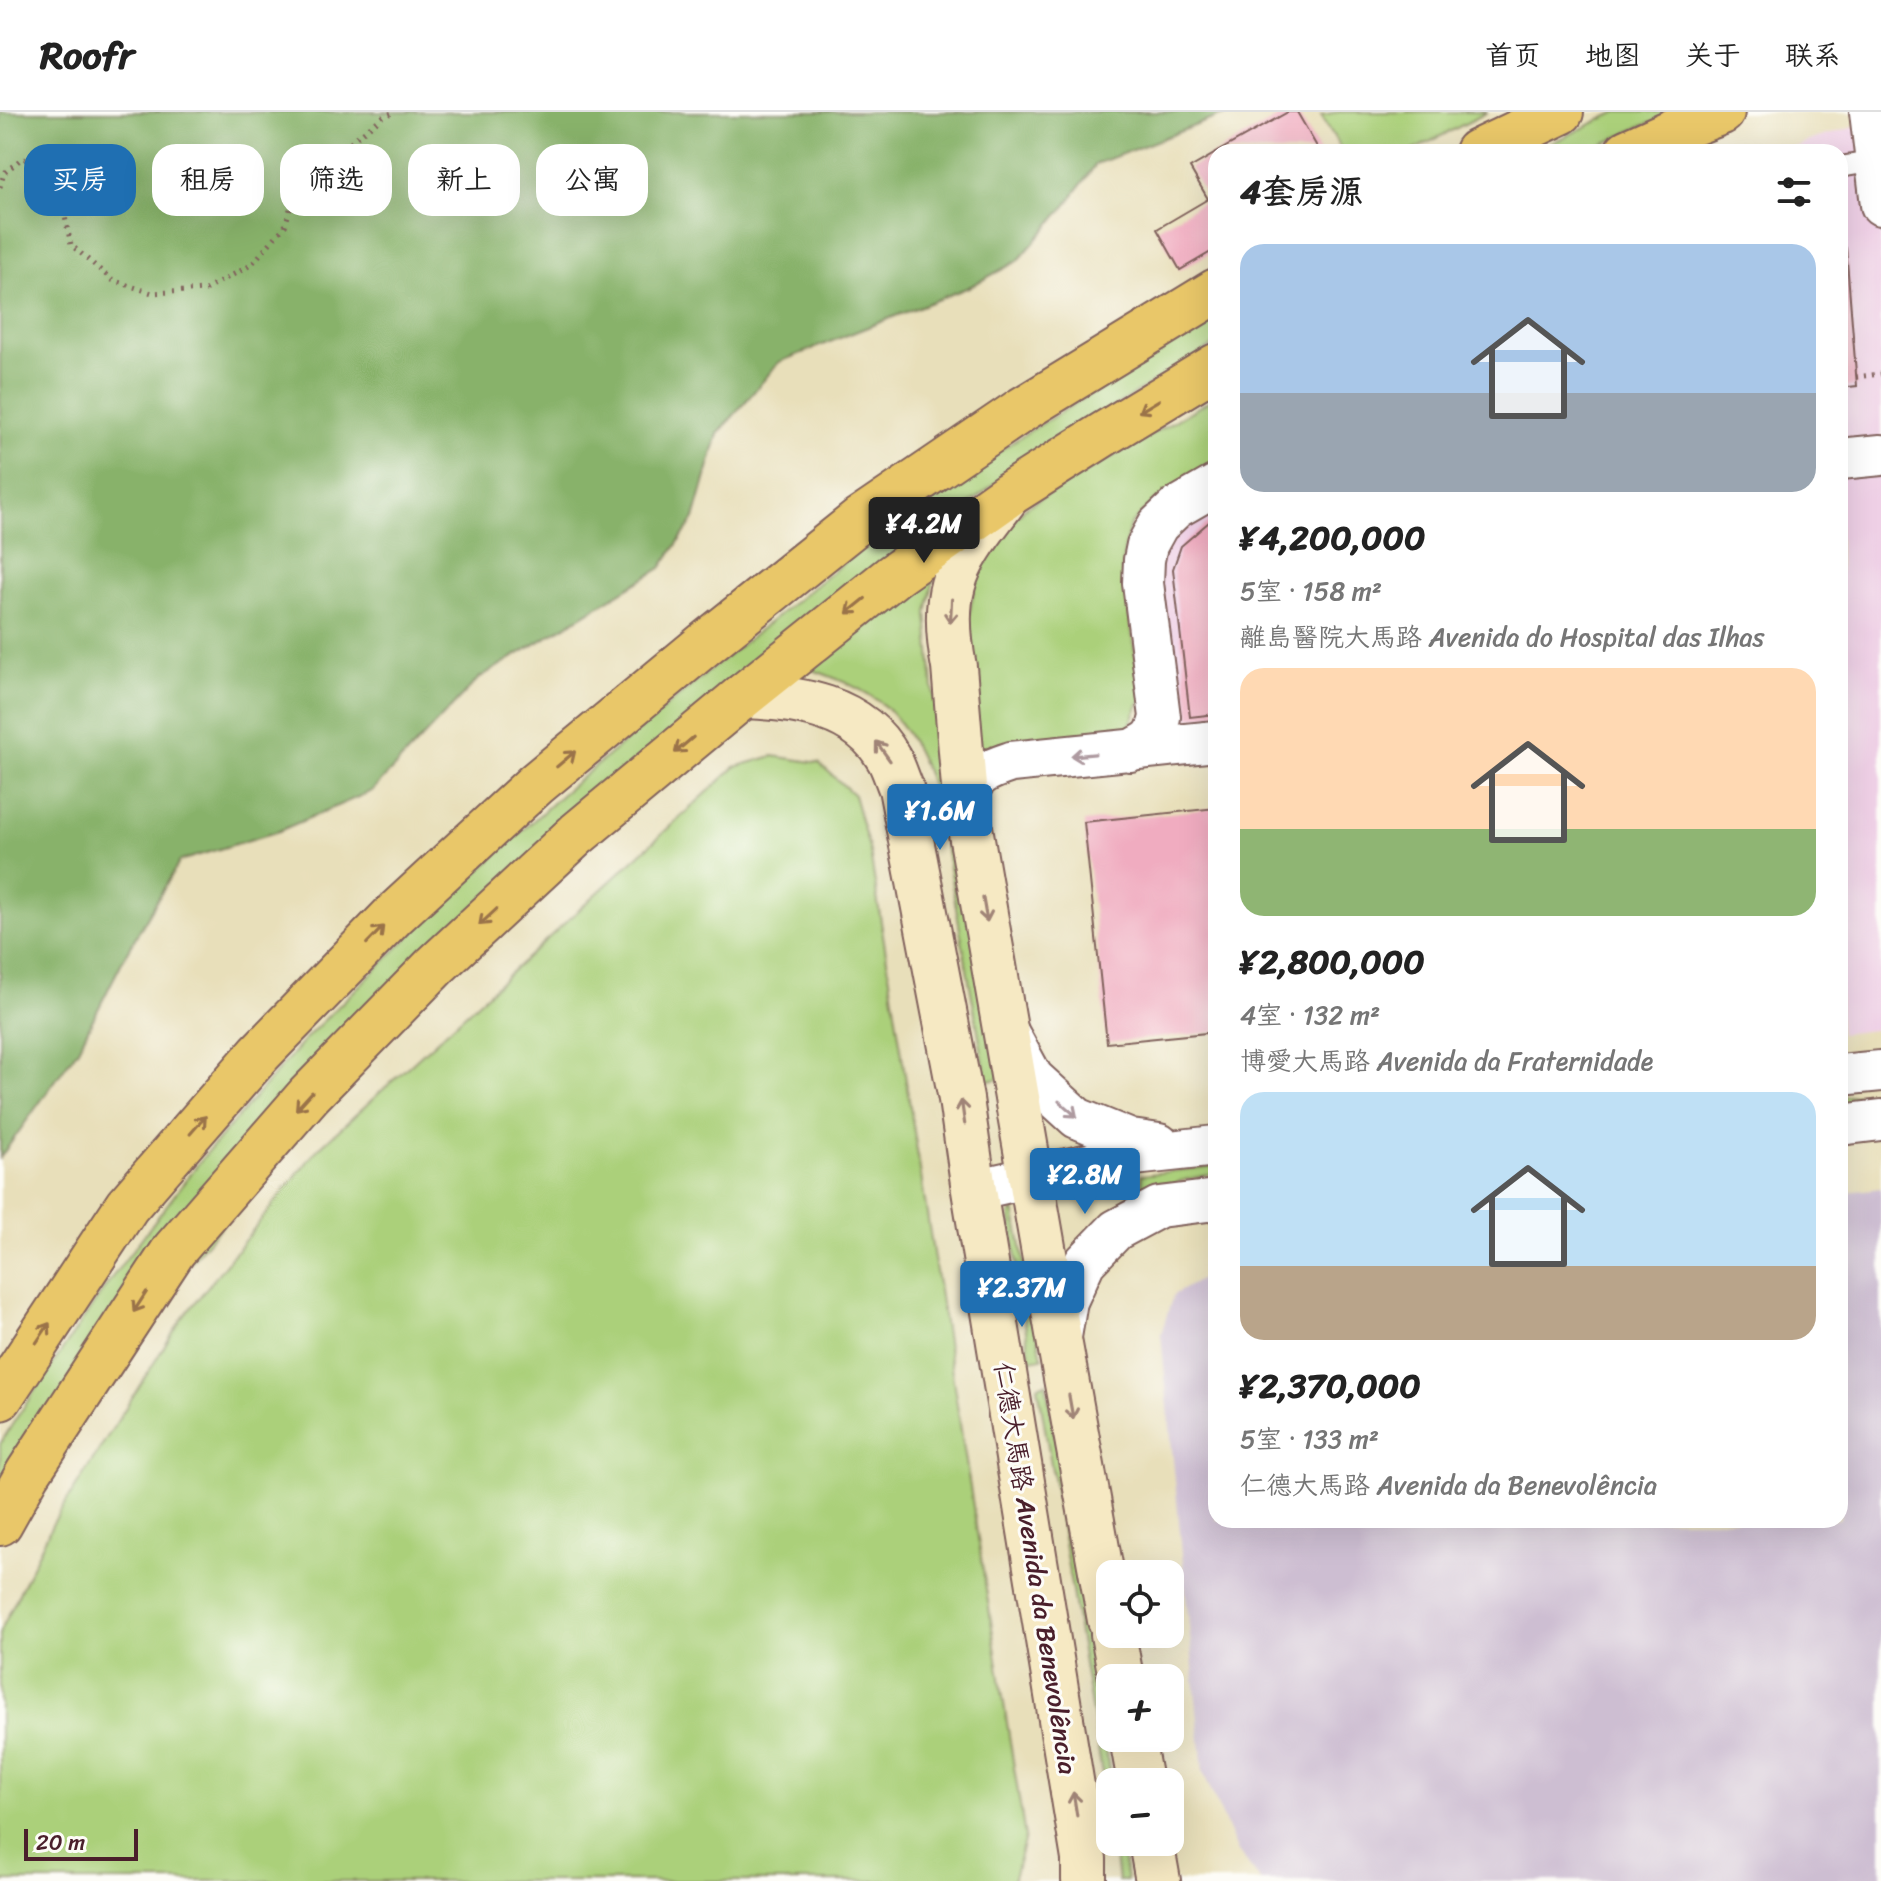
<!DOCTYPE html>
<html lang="zh">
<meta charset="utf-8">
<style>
body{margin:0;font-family:Sriracha,"LXGW WenKai TC",sans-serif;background:#f2f2f2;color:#222;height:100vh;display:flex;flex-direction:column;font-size:30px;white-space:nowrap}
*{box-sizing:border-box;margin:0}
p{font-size:26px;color:#767676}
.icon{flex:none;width:44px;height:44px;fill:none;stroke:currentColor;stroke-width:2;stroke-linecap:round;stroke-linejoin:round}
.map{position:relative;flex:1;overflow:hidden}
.details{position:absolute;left:1208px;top:32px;width:640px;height:1384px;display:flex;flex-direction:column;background:#fff;border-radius:24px;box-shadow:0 8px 32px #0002}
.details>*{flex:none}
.banner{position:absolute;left:24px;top:32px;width:760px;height:72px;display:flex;gap:16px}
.controls{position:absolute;left:1096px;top:1448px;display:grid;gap:16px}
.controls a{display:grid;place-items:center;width:88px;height:88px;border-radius:16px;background:#fff;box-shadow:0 8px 32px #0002;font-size:40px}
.scale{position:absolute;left:24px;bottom:20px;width:114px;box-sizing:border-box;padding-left:8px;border:4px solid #4a1f2b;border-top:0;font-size:22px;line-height:28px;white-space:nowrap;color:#4a1f2b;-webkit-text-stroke:6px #fdfcf7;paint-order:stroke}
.price{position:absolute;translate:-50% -68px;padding:0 18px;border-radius:8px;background:#1f6fb2;color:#fff;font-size:26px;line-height:52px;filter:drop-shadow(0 2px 4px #0008)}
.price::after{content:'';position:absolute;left:50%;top:48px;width:24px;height:18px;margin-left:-12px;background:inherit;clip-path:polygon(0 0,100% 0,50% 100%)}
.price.current{background:#222;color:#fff}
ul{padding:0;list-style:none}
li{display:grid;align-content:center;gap:16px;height:424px;padding:0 32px}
li span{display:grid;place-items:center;height:248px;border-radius:24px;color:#555}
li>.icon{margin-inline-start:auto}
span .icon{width:144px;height:144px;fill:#fffc;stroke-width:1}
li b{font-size:34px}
h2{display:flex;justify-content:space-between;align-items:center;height:96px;padding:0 32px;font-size:34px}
.pill{padding:0 28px;border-radius:24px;background:#fff;box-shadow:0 8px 32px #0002;font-size:28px;line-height:72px}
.pill.current{background:#1f6fb2;color:#fff}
header{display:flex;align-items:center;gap:48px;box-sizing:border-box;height:112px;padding:0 40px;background:#fff;border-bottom:2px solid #e0e0e0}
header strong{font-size:38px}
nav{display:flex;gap:44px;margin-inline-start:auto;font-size:28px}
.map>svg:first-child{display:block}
.built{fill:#efd0e6}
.industrial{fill:#cdbed2}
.green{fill:#abd07a;stroke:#7a7852;stroke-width:2}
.forest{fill:#88b26a;stroke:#69684a;stroke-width:2}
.building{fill:#f0acc0}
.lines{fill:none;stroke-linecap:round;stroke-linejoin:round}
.lane-casing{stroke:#81625d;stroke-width:24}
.street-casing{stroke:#81625d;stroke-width:44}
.secondary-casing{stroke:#81625d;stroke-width:48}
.primary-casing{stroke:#81625d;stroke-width:48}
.path{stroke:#81625d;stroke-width:5;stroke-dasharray:2 6;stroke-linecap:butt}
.lane{stroke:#fff;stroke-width:20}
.street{stroke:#fff;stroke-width:40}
.secondary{stroke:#f6e9c3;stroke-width:44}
.primary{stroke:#e9c769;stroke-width:44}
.oneway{stroke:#9a734a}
.oneway2{stroke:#a08477}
.oneway3{stroke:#ae9aa0}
.labels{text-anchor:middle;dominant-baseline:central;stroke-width:6;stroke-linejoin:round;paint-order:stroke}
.street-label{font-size:26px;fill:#4a1f2b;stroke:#fdfcf7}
</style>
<header>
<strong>Roofr</strong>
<nav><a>首页</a><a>地图</a><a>关于</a><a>联系</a></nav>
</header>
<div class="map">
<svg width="1881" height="1769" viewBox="0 0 1881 1769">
<rect width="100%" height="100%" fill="#fdfcf7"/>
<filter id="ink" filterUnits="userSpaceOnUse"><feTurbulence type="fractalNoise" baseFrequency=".0125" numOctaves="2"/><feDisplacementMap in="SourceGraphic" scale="16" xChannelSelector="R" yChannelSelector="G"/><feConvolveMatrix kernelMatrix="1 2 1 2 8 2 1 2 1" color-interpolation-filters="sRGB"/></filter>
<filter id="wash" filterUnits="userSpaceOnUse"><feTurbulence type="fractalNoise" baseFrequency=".006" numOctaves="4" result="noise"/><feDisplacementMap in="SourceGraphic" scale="32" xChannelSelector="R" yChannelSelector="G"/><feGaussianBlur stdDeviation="1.8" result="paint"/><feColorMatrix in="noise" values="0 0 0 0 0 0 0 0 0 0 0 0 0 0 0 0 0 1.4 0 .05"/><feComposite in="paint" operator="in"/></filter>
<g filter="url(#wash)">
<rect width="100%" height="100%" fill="#e8dfba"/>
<!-- built -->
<path class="built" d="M1881 7V917L1840 922V40H1784L1811 28Z
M1216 387V605L1169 609 1153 461 1164 424Z"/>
<!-- industrial -->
<path class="industrial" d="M1881 1076V1769H1261L1238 1740 1203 1660 1161 1222 1173 1183 1216 1159V1408H1840V1081Z"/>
<!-- green -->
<path class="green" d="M1338 0H1488L1410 40H1343L1321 3Z
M1617 0H1678L1637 16 1586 40H1532Z
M1216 205V232L1024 349 577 698 0 1373V1332L15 1308 110 1168 205 1043 307 925 423 811 561 683 720 550 873 427 1014 329Z
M1216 285V352L1153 390 1130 413 1125 433 1122 457 1142 585 1130 613 1117 622 973 642 960 546 977 463 992 430 1026 395Z
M936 456 927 501 933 577 1000 967 987 969 937 689C925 655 911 617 883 593 861 574 831 565 805 555Z
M773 644 819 651 854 683 870 740 1025 1725 1013 1769H0V1520L53 1411 181 1208 316 1039 735 655Z
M1881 980V990L1840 994V985Z
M1216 1054V1062C1187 1066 1170 1070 1145 1086L1141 1063Z
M1014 1097 1042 1246 1030 1248 1010 1103Z
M1046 1271 1111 1670 1110 1709 1038 1274Z
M1113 1730H1121L1127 1769H1118Z"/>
<!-- forest -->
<path class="forest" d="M0 0H1238L1220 4 1096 52 1066 94 1018 149 969 175 779 250 718 322 694 407 661 456 479 566 372 679 279 719 180 749 127 840 78 937 0 1046Z"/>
<g id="blocks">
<!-- building -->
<path class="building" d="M1288 0H1297L1320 40H1217Z
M1216 41V137L1180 158 1157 117 1208 87 1190 56Z
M1846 136 1857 274 1840 276V137Z
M1216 404V602L1190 605 1173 457 1181 434Z
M1216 696V920L1107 931 1084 710Z"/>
</g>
</g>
<g filter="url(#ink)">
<use href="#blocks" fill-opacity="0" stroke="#81625d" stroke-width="2"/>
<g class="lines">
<defs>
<path id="lane" d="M1840 55 1876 49"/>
<path id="street" d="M1870 0 1881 93
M1840 347 1881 343
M1130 639C1149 629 1155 628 1160 605L1143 471 1144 448 1147 433 1158 413 1176 396 1216 373
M965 687C974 662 987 658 1011 650L1216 629
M1009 922 1033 966 1077 1006 1131 1028 1159 1032
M1840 963 1881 959
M1840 1013 1881 1008
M974 1078 1125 1044 1216 1034
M1060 1231 1067 1189 1085 1150 1116 1118 1159 1095 1216 1088"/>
<path id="secondary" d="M1005 387C986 413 961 441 953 473 946 498 949 529 954 555L965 687 1060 1233 1110 1508
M743 584C798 586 860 594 889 647 894 656 897 667 901 676L961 987 974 1078 1084 1747V1769
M1113 1522 1121 1566
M1132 1626 1140 1670
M1151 1730 1158 1769"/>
<path id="primary" d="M1477 40 1561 0
M1627 40 1678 17 1722 0
M0 1286 127 1094 260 941 395 802 536 672 705 532 860 408 1023 297 1216 179
M0 1411 28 1361 174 1138 309 983 435 854 577 722 743 584 893 464 1009 382 1104 322 1216 254"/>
</defs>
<!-- lane casing -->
<use href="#lane" class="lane-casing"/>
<!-- street casing -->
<use href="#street" class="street-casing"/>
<!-- secondary casing -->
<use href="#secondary" class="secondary-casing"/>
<!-- primary casing -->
<use href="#primary" class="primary-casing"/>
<!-- path -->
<path class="path" d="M0 75 4 61 21 47 41 49 60 81 71 133 112 168 152 181 205 178 251 153 285 114 298 70 384 4 395 0
M1856 265 1881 262"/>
<!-- lane -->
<use href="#lane" class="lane"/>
<!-- street -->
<use href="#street" class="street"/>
<!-- secondary -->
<use href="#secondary" class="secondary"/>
<!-- primary -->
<use href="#primary" class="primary"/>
</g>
<!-- one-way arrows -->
<defs><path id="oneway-shaft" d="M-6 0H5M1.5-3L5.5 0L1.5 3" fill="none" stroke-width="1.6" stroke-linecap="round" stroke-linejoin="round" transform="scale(2)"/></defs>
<g class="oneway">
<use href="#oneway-shaft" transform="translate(1149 294) rotate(149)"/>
<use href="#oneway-shaft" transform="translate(856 494) rotate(141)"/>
<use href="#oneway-shaft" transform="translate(684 633) rotate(140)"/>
<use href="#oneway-shaft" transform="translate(566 647) rotate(-40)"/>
<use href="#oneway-shaft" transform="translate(488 805) rotate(137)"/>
<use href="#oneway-shaft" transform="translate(375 823) rotate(-46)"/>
<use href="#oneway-shaft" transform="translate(304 989) rotate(132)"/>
<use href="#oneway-shaft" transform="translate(198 1013) rotate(-49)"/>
<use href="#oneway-shaft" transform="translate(140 1190) rotate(123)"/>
<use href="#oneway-shaft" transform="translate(43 1221) rotate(-56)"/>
</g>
<g class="oneway2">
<use href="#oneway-shaft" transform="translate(951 499) rotate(93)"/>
<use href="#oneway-shaft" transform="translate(883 639) rotate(-126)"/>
<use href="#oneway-shaft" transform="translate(985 798) rotate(80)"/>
<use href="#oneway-shaft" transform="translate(963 1000) rotate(-98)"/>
<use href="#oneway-shaft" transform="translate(1071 1295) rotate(80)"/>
<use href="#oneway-shaft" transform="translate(1075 1692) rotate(-99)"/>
</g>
<g class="oneway3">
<use href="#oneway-shaft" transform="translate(1083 643) rotate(175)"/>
<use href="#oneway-shaft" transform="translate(1068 997) rotate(41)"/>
</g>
</g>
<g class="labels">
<!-- street labels -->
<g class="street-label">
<text transform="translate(1036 1456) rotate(81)">仁德大馬路 Avenida da Benevolência</text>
</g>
</g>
</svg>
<div class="controls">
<a><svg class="icon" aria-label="locate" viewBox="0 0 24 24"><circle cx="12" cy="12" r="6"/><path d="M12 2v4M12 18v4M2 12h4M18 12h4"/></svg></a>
<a>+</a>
<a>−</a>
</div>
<div class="scale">20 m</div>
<b class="price current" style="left:924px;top:453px">¥4.2M</b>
<b class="price" style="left:940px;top:740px">¥1.6M</b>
<b class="price" style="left:1085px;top:1104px">¥2.8M</b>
<b class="price" style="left:1022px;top:1217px">¥2.37M</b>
<div class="banner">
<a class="pill current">买房</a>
<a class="pill">租房</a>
<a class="pill">筛选</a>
<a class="pill">新上</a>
<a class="pill">公寓</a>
</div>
<section class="details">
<h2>4套房源<svg class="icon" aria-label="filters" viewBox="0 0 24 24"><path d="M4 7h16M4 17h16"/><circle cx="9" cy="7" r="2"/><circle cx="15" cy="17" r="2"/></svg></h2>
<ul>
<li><span style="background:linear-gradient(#a9c7e8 60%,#9aa5b1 0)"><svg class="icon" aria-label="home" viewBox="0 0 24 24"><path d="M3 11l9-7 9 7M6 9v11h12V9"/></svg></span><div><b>¥4,200,000</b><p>5室 · 158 m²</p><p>離島醫院大馬路 Avenida do Hospital das Ilhas</p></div></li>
<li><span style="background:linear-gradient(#ffd9b3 65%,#8fb573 0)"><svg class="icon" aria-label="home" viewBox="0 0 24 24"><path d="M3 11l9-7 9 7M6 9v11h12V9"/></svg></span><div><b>¥2,800,000</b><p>4室 · 132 m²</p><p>博愛大馬路 Avenida da Fraternidade</p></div></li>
<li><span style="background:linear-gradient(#bfe0f5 70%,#b9a48a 0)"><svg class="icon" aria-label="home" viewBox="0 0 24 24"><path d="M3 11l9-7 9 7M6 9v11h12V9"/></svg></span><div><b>¥2,370,000</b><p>5室 · 133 m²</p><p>仁德大馬路 Avenida da Benevolência</p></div></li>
</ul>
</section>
</div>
